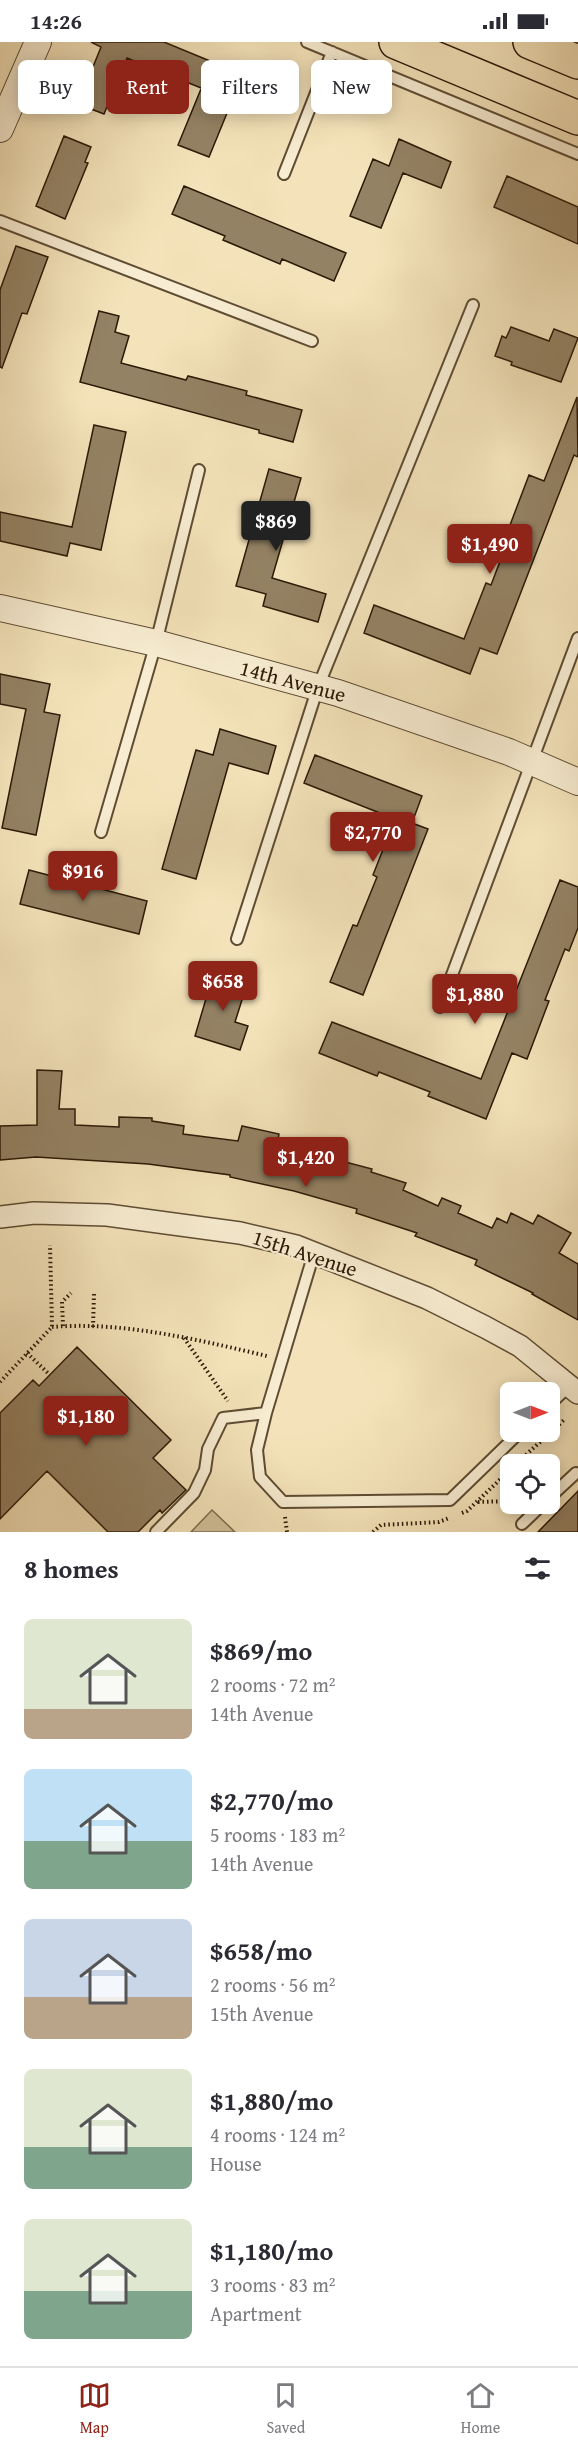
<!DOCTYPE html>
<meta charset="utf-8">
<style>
body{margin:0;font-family:"Gentium Book Plus",serif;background:#f7f7f7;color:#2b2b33;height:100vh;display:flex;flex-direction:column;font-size:22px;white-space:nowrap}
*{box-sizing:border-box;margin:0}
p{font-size:20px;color:#7c7c81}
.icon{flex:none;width:33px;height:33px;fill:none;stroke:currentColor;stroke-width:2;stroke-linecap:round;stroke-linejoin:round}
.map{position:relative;height:1490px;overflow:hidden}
.panel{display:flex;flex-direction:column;background:#fff;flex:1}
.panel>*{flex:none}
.guide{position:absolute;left:18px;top:18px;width:543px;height:54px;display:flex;gap:12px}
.needle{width:39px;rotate:90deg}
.tools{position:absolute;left:500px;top:1340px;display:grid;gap:12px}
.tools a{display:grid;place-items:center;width:60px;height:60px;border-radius:9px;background:#fff;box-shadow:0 3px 15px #0003;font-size:30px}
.price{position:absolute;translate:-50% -51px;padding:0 14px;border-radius:6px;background:#8f2418;color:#fff;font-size:20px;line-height:39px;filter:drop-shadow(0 2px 3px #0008)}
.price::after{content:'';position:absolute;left:50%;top:36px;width:18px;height:14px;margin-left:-9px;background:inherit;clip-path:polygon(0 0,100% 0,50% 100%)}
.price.current{background:#222;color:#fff}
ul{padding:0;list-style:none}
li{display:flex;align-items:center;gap:18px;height:150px;padding:0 24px}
li span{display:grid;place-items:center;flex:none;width:168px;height:120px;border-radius:9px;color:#555}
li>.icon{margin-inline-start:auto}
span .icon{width:72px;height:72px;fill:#fffc;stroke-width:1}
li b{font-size:26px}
h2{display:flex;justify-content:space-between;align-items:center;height:72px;padding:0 24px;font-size:26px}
.chip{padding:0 21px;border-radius:9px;background:#fff;box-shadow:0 3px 15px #0003;font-size:21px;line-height:54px}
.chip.current{background:#8f2418;color:#fff}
.status{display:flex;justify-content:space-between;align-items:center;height:42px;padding:0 30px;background:#fff;direction:ltr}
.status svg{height:16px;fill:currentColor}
.tab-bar{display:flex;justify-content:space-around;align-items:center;height:84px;border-top:2px solid #e1e1e2;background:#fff;font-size:16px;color:#7c7c81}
.tab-bar a{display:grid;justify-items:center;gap:3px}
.tab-bar .current{color:#8f2418}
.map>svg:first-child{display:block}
.green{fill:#d2c19b;stroke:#7f6d50;stroke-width:1.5}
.building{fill:#948264;stroke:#2c1906;stroke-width:1.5}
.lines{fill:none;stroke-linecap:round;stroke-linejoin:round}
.service-casing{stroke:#5e4c33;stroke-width:14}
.minor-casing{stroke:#5e4c33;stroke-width:24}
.tertiary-casing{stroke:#5e4c33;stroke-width:28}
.primary-casing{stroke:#2c1906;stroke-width:36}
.path{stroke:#2c1906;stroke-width:4;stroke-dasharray:1.5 3;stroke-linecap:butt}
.service{stroke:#f8edd2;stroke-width:10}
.minor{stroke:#f8edd2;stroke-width:21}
.tertiary{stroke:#f8edd2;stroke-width:26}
.primary{stroke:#f4e3ba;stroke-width:33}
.labels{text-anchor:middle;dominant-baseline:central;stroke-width:4.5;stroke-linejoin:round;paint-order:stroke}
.street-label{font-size:21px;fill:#2c1906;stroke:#f8edd2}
</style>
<div class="status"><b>14:26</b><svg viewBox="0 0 49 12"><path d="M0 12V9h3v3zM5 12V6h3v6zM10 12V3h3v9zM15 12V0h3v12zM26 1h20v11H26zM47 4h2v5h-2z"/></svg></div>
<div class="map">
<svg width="578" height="1490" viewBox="0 0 578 1490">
<rect width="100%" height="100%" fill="#f4e3ba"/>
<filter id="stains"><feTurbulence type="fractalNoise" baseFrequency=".00333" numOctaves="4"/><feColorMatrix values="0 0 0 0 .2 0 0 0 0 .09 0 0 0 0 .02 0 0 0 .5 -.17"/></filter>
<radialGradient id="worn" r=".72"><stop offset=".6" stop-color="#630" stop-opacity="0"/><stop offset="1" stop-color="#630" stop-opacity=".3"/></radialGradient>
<!-- green -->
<path class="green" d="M212 1468 235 1490H191Z"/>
<!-- building -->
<path class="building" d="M91 0H164L227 26 216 52 127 16 104 72 78 62 101 5Z
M201 47 232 59 209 115 178 103Z
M64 94 91 105 85 120 88 121 65 177 36 164Z
M399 97 451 120 441 146 403 131 381 186 350 174 373 117 389 124Z
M507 134 578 165V202L494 165Z
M184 144 346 211 334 239 282 217 280 222 223 198 225 194 172 172Z
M16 204 48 215 27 272 22 271 2 326 0 325V248Z
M99 269 119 274 115 290 129 294 121 321 186 338 188 334 247 349 246 353 302 368 293 400 259 391V388L80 340Z
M511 285 549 299 554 287 578 296 561 340 511 323 512 320 495 314 502 294 506 296Z
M577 355 578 415 574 413 497 612 480 606 470 632 364 591 374 563 464 597 486 541 491 543 510 493 507 491 529 433 544 439Z
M94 383 126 390 101 508 70 501 67 514 0 499V470L72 485Z
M269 427 301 436 272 536 326 552 318 580 263 564 266 552 236 544Z
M0 632 50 642 44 670 60 673 36 793 2 786 26 667 0 662Z
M220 687 276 704 268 732 229 721 196 837 162 827 196 708 213 713Z
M315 713 422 754 412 781 428 787 363 953 330 940 353 883 357 884 377 835 373 833 395 777 304 741Z
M29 828 147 859 139 892 20 862Z
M560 838 578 845V886L569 909 565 907 545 958 549 959 527 1017 512 1011 486 1077 428 1054 430 1050 379 1030 377 1034 319 1011 332 980 481 1037Z
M217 926 237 932 235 938 247 942 235 980 248 984 240 1008 195 994 210 943 212 944Z
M37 1028 62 1029 59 1067H75V1083L119 1085V1075L152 1076V1079L184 1084 183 1092 238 1099 242 1084 279 1092 276 1109 328 1122 330 1116 372 1127 371 1130 406 1141 403 1148 438 1164 442 1156 461 1164 458 1171 492 1186 497 1176 507 1181 511 1171 533 1182 538 1173 571 1191 559 1211 578 1222V1278L532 1252 533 1251 475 1223 477 1218 415 1194 417 1191 356 1171 357 1167 294 1149 230 1135V1133L148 1122 36 1115 0 1118V1084L37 1083Z
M77 1305 171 1398 153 1416 186 1448 162 1471 160 1468 138 1490H108L47 1429 0 1477V1371L33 1338 39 1344Z
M578 1449V1490H538Z"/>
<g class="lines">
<defs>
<path id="service" d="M307 0 578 112
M284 132 332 10
M0 179 312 299
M101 790 156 601 199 428
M237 897 318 645 473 263
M440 965 578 596
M314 1211 266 1371 257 1408 260 1435 283 1460 450 1458 521 1389
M549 1363 569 1344
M549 1456 576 1431
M522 1482 544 1461
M156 1490 194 1451 205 1428 208 1407 223 1376 266 1371"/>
<path id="minor" d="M0 1175 34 1171 107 1173 240 1191 296 1204 427 1256 485 1285 520 1304 578 1351"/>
<path id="tertiary" d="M0 87 38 0
M0 566 156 601 338 651 509 710 578 740"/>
<path id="primary" d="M396 0 578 76
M530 0 578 20"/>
</defs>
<!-- service casing -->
<use href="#service" class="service-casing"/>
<!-- minor casing -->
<use href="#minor" class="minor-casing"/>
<!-- tertiary casing -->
<use href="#tertiary" class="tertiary-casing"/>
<!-- primary casing -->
<use href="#primary" class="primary-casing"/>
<!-- path -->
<path class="path" d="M63 1284 62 1260 71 1251
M52 1285C121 1279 200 1298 267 1314
M93 1285 94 1252
M184 1296 228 1359
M27 1311 50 1333
M0 1340 52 1285 50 1203
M516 1422 565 1377
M478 1460 510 1459
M462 1471 467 1469 510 1428
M285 1475 287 1490
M373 1490 381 1483 439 1480 449 1476"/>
<!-- service -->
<use href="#service" class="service"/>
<!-- minor -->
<use href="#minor" class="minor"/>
<!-- tertiary -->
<use href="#tertiary" class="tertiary"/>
<!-- primary -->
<use href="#primary" class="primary"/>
</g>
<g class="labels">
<!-- street labels -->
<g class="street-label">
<text transform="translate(293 639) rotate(15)">14th Avenue</text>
<text transform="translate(305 1211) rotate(18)">15th Avenue</text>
</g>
</g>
<rect width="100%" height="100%" filter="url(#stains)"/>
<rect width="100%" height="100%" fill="url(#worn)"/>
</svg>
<div class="tools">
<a><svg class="needle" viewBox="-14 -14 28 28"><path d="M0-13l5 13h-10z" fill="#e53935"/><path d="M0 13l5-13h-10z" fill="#7c7c81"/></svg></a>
<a><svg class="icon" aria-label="locate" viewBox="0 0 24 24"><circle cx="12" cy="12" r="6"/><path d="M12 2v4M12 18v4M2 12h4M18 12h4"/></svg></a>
</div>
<b class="price current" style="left:276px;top:510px">$869</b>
<b class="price" style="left:490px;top:533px">$1,490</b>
<b class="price" style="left:373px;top:821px">$2,770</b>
<b class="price" style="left:83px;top:860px">$916</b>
<b class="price" style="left:223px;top:970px">$658</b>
<b class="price" style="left:475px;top:983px">$1,880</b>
<b class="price" style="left:306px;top:1146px">$1,420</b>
<b class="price" style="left:86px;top:1405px">$1,180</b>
<div class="guide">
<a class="chip">Buy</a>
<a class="chip current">Rent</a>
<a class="chip">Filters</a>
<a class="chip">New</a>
</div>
</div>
<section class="panel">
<h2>8 homes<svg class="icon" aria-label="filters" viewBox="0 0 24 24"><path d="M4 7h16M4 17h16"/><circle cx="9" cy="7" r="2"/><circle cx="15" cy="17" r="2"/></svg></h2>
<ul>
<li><span style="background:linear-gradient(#dfe7d0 75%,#b9a48a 0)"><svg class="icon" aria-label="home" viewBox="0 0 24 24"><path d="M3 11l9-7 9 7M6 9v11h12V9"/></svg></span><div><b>$869/mo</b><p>2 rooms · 72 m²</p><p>14th Avenue</p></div></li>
<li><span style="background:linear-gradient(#bfe0f5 60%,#7fa58c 0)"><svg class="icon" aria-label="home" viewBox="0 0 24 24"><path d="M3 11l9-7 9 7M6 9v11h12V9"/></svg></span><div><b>$2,770/mo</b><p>5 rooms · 183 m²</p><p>14th Avenue</p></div></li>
<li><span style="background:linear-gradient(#c9d6e8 65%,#b9a48a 0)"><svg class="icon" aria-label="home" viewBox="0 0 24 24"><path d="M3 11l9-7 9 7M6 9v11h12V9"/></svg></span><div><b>$658/mo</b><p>2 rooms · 56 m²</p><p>15th Avenue</p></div></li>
<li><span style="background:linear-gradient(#dfe7d0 65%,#7fa58c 0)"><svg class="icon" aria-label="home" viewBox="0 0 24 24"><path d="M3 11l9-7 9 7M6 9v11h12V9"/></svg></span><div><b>$1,880/mo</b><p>4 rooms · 124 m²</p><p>House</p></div></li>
<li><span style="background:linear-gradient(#dfe7d0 60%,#7fa58c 0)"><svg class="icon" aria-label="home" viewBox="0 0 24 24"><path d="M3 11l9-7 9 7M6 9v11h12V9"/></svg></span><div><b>$1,180/mo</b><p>3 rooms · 83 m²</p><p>Apartment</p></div></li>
</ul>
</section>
<nav class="tab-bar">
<a class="current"><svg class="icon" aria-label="map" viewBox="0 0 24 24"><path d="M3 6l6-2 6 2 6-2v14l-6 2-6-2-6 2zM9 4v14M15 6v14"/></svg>Map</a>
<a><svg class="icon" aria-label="saved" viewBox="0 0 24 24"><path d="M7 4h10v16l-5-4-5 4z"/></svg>Saved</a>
<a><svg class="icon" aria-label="home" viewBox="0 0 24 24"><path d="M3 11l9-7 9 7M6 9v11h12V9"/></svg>Home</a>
</nav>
